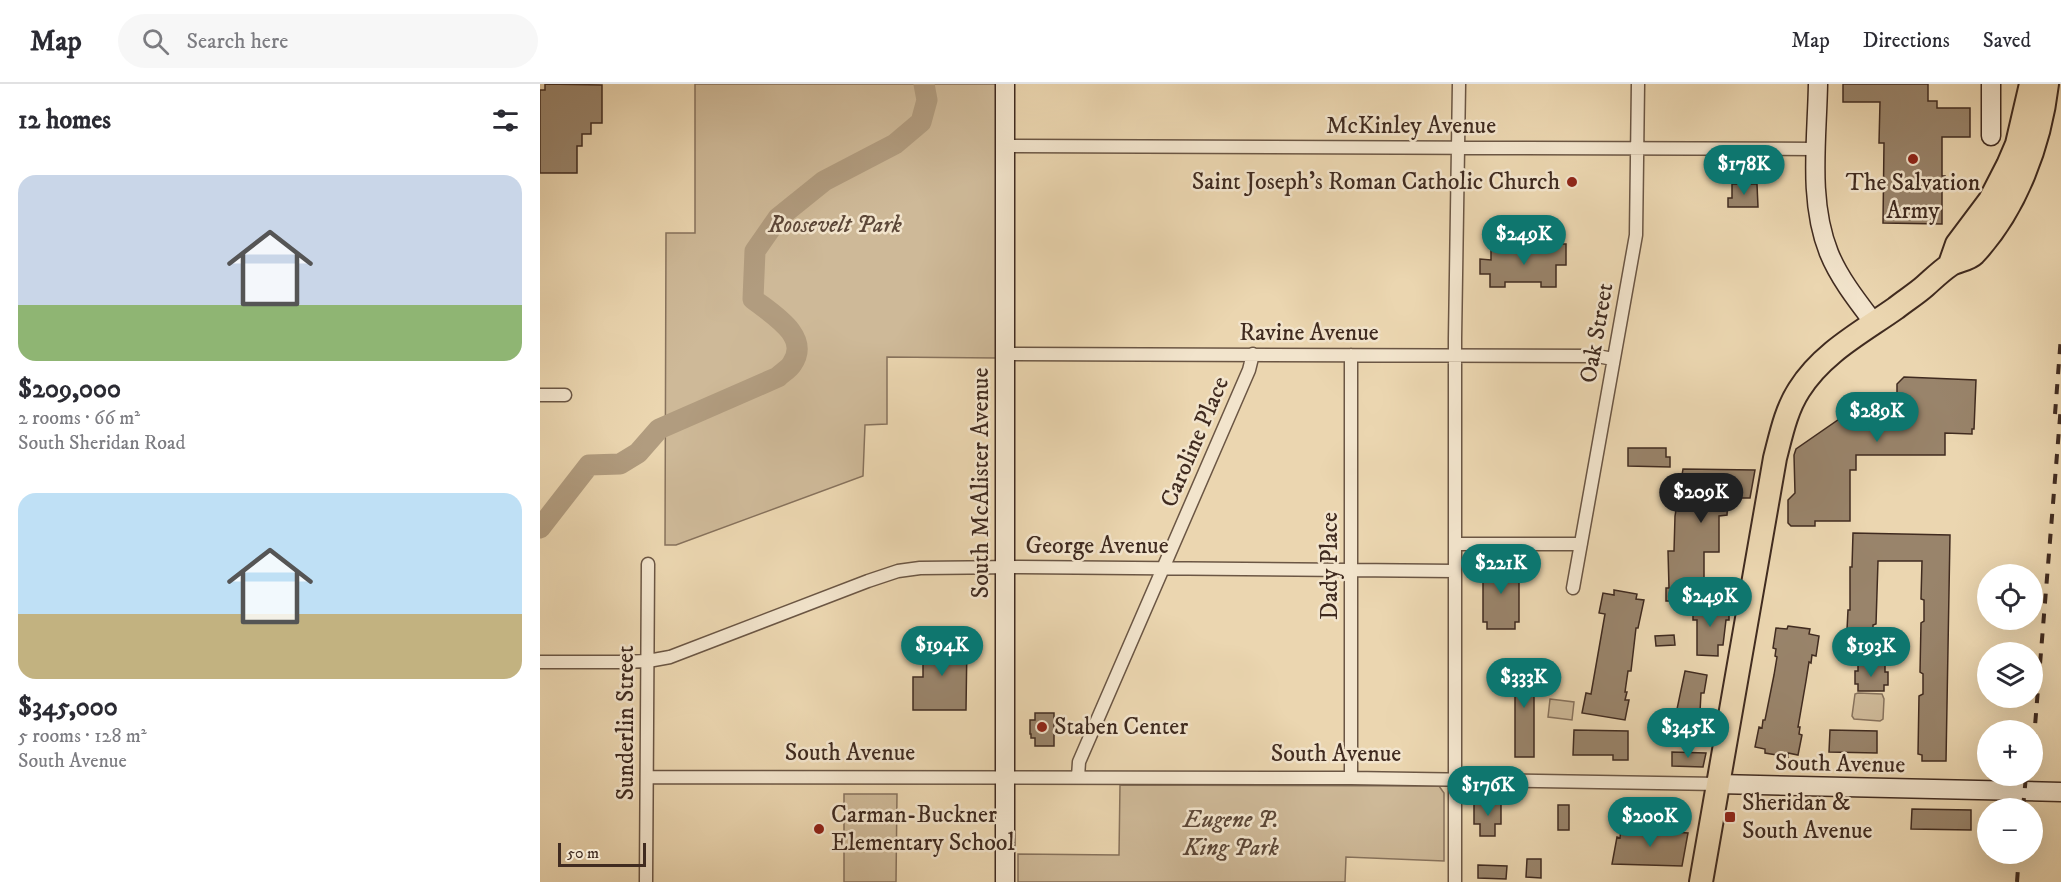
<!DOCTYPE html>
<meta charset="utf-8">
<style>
body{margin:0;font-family:"IM FELL DW Pica",serif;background:#f7f7f7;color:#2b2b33;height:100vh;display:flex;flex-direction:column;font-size:22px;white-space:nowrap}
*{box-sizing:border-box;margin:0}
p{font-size:20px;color:#7c7c81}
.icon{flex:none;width:33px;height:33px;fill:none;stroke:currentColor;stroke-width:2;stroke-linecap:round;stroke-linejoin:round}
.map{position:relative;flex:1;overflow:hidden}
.side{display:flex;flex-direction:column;background:#fff;width:540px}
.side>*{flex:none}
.tools{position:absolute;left:1437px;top:480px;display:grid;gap:12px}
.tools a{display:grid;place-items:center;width:66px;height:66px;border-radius:50%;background:#fff;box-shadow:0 6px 24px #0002;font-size:30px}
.scale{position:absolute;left:18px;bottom:15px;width:88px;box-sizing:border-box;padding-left:6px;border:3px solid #402b20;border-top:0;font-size:16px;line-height:21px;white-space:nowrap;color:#402b20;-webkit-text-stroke:4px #f2e4cc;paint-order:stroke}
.price{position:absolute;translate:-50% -51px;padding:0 14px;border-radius:21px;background:#0f766e;color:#fff;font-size:20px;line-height:39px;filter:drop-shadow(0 2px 3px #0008)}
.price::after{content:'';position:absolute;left:50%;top:36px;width:18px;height:14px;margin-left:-9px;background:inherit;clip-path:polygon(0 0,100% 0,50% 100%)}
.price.current{background:#222;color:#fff}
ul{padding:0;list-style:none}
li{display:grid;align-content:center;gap:12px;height:318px;padding:0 18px}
li span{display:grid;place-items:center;height:186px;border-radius:18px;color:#555}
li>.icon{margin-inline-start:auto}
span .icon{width:108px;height:108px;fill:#fffc;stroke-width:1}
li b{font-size:26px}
h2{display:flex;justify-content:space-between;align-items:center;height:72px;padding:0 18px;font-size:26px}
header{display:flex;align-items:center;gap:36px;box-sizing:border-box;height:84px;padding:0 30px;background:#fff;border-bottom:2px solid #e1e1e2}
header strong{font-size:28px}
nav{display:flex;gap:33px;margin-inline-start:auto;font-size:21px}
.search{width:420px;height:54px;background:#f7f7f7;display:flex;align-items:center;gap:15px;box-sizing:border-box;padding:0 21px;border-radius:33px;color:#7c7c81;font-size:22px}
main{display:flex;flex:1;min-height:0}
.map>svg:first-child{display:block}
.green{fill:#ceb998;stroke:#87725c;stroke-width:1.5}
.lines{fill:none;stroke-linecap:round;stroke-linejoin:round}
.river{stroke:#b19c7f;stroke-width:21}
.building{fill:#99846b;stroke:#402b20;stroke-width:1.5}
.street-casing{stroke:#6b5644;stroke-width:15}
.secondary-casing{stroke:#402b20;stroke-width:21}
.highway-casing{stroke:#402b20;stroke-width:26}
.street{stroke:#f2e4cc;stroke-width:12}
.secondary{stroke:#f2e4cc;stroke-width:18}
.highway{stroke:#ebd6b0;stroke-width:22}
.rail{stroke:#402b20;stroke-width:4;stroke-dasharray:10 10;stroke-linecap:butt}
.poi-dot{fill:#8f2418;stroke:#f2e4cc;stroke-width:2}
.labels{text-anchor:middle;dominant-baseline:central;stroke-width:5;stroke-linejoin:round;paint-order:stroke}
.street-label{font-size:24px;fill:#402b20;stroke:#f2e4cc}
.poi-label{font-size:24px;fill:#402b20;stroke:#f2e4cc;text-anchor:start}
.park-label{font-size:24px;font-style:italic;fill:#5c4738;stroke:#f2e4cc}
</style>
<header>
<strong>Map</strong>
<div class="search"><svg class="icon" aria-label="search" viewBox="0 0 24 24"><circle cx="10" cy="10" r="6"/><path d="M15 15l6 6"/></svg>Search here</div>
<nav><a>Map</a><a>Directions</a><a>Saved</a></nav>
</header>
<main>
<section class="side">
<h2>12 homes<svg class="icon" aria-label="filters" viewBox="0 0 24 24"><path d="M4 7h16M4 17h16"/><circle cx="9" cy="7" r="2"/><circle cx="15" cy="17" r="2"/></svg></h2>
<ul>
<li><span style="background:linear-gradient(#c9d6e8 70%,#8fb573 0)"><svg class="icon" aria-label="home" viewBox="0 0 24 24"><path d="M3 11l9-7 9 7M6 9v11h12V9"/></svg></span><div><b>$209,000</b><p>2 rooms · 66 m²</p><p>South Sheridan Road</p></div></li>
<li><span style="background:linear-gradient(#bfe0f5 65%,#c2b280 0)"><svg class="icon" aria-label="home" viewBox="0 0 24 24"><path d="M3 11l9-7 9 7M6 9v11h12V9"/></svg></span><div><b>$345,000</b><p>5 rooms · 128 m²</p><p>South Avenue</p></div></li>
</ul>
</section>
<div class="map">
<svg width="1521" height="798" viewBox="0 0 1521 798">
<rect width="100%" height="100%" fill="#ebd6b0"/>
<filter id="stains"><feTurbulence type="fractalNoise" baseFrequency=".00333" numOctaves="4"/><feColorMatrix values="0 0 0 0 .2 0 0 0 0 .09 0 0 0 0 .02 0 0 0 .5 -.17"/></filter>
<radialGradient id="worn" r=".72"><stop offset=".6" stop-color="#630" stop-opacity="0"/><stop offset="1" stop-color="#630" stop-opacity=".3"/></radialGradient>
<!-- green -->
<path class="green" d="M155 0H457V274L347 273V340L325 341 323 392 136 461H125L126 149H155Z
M1318 609 1342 610 1344 615 1343 635 1340 637 1314 635 1312 632 1315 610Z
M1010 615 1034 618 1032 636 1008 633Z
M580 701 899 702 904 709V777L806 773 805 798H478V770L579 771Z
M304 710H357L356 798H304Z"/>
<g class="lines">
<!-- river -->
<path class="river" d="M0 444 49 381 80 380 98 369 119 345 238 293C242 289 249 285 252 280 271 252 232 230 213 215L215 167 238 134 284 97 355 60 381 38 387 16 384 0"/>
</g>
<!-- building -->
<path class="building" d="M5 0 62 1V39H51V50H42V62H37V89H0V6H5Z
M1303 0H1388V17H1397V24H1430V53H1402V92H1405V106H1402V140L1343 139 1344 59H1339L1340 18H1303Z
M1192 100H1217L1218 123H1188V114H1192Z
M1015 160H1026V181H1016V203H1001V198H965V203H950V190H940V175L951 176V163H965V167L1002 168V164H1013Z
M1364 293 1436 296 1434 345H1432V350L1405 349V371H1316V386H1310V437H1275V442H1251L1248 439V416L1255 409 1254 371 1256 365 1321 320H1357V300Z
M1088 364H1126V373H1130V383L1088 382Z
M1143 385 1215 386 1210 414H1188L1187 431 1179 432V468H1164V502H1150L1151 517H1126V504H1129L1128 467H1134L1135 432Z
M1313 449 1410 451 1406 677H1382V671L1378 670 1379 612 1383 610V590L1380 588 1381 539 1384 537V516L1381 515 1382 477H1338L1336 540 1333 541V547L1327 546 1326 549H1311V547L1307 546 1308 526H1310V483H1312Z
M947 477H975V484H979V538H975V545H947V538H943V483H947Z
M1074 506 1097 510 1096 515 1104 516 1098 544H1096L1091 587H1088L1085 608H1087L1085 616H1089L1085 636 1042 629 1046 609 1051 610 1065 530 1059 529 1063 509 1074 511Z
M1153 522H1189V536H1186L1183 561H1178V572L1157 571V536H1153Z
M1248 542 1270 545 1269 550 1279 552 1276 572 1272 571 1271 579 1269 578 1266 597 1258 643H1260L1259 650 1262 651 1258 671 1248 669V673L1225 669V665L1215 663 1219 643 1222 644 1223 636H1225L1234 591 1237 573 1235 572 1236 565 1233 564 1236 544 1247 545Z
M1134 551 1135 561 1116 562 1115 552Z
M383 556H427L426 626H373V593H383Z
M975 577 994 578V673H975Z
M1318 580 1345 581V588H1348V601H1344V607H1318V600H1315V587H1318Z
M1145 587 1167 591 1164 609H1161L1160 628 1137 625Z
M495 629H514V662H495V654H491V650H490V636H495Z
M1034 646 1088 647V676H1073V671H1033Z
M1290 646 1337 647V669L1289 668Z
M1132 668 1166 669 1163 683 1132 682Z
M934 718H961V740H955V752H940V740H934Z
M1018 721H1029V746H1018Z
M1372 725 1431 726V746L1371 745Z
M1081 745 1148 749 1142 782 1072 780 1077 753 1080 754Z
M987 775H1001V794L986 793Z
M938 781 967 782 966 795 938 794Z"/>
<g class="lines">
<defs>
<path id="street" d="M465 62 1277 65
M465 270 1057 272 1073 275
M811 271V694
M0 311H25
M915 460H1041
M1033 504 1096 151 1098 0
M0 578H80L108 577 130 573 328 497 358 487 380 484 480 483 915 487
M107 693 811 694 1178 700
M538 693 539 678 709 286 713 270
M106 798 108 480
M915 798V255L919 0"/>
<path id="secondary" d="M1278 0C1277 56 1268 117 1289 169 1299 194 1318 218 1334 239
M1451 52V0
M1178 700 1521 708
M465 798V0"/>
<path id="highway" d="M1410 180 1417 160 1450 116 1468 81 1477 60 1491 0
M1161 798 1235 374C1241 351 1246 326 1259 306 1282 269 1322 248 1356 224 1366 216 1376 210 1385 202 1393 195 1401 187 1410 181 1417 176 1428 176 1434 170 1476 125 1500 60 1507 0"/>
</defs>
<!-- street casing -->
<use href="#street" class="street-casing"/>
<!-- secondary casing -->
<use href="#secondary" class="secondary-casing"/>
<!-- highway casing -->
<use href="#highway" class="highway-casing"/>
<!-- street -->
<use href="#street" class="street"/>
<!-- secondary -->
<use href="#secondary" class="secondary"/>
<!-- highway -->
<use href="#highway" class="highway"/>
<!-- rail -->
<path class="rail" d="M1515 330 1521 252
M1492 679 1521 321
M1483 724 1486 692
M1477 798 1479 770"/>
</g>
<!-- markers -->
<g class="poi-dot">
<circle cx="1373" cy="75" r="6"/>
<circle cx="1032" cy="98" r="6"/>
<circle cx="502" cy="643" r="6"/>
<rect x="1184" y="727" width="12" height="12" rx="3"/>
<circle cx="279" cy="745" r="6"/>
</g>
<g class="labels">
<!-- street labels -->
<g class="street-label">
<text x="871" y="42">McKinley Avenue</text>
<text x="769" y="249">Ravine Avenue</text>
<text transform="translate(1057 249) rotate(-80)">Oak Street</text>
<text transform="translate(655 358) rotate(-67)">Caroline Place</text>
<text transform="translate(441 399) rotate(-90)">South McAlister Avenue</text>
<text x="557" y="462">George Avenue</text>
<text transform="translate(790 482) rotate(-90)">Dady Place</text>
<text transform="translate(86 639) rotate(-90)">Sunderlin Street</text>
<text x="310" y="669">South Avenue</text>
<text x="796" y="670">South Avenue</text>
<text transform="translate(1300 680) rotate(1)">South Avenue</text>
</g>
<!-- poi labels -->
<g class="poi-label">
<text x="1020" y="98" text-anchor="end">Saint Joseph's Roman Catholic Church</text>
<text x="1373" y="99" text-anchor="middle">The Salvation<tspan x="1373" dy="28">Army</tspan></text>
<text x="514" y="643">Staben Center</text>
<text x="1202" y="719">Sheridan &amp;<tspan x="1202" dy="28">South Avenue</tspan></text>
<text x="291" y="731">Carman-Buckner<tspan x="291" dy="28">Elementary School</tspan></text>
</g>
<!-- park labels -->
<g class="park-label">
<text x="295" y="141">Roosevelt Park</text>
<text x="691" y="736">Eugene P.<tspan x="691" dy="28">King Park</tspan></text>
</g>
</g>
<rect width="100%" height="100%" filter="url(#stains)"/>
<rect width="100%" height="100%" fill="url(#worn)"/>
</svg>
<div class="tools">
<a><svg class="icon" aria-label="locate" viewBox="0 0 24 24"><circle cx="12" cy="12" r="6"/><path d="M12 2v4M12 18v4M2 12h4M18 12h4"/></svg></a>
<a><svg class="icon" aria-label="layers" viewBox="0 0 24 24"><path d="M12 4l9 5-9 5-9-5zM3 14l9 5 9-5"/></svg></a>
<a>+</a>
<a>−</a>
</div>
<div class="scale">50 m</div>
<b class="price" style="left:1204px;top:112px">$178K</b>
<b class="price" style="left:984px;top:182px">$249K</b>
<b class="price" style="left:1337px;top:359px">$289K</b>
<b class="price current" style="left:1161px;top:440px">$209K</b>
<b class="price" style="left:961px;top:511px">$221K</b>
<b class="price" style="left:1170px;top:544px">$249K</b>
<b class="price" style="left:402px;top:593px">$194K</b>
<b class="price" style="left:1331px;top:594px">$193K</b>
<b class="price" style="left:984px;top:625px">$333K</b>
<b class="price" style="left:1148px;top:675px">$345K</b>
<b class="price" style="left:948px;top:733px">$176K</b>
<b class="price" style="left:1110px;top:764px">$200K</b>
</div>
</main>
